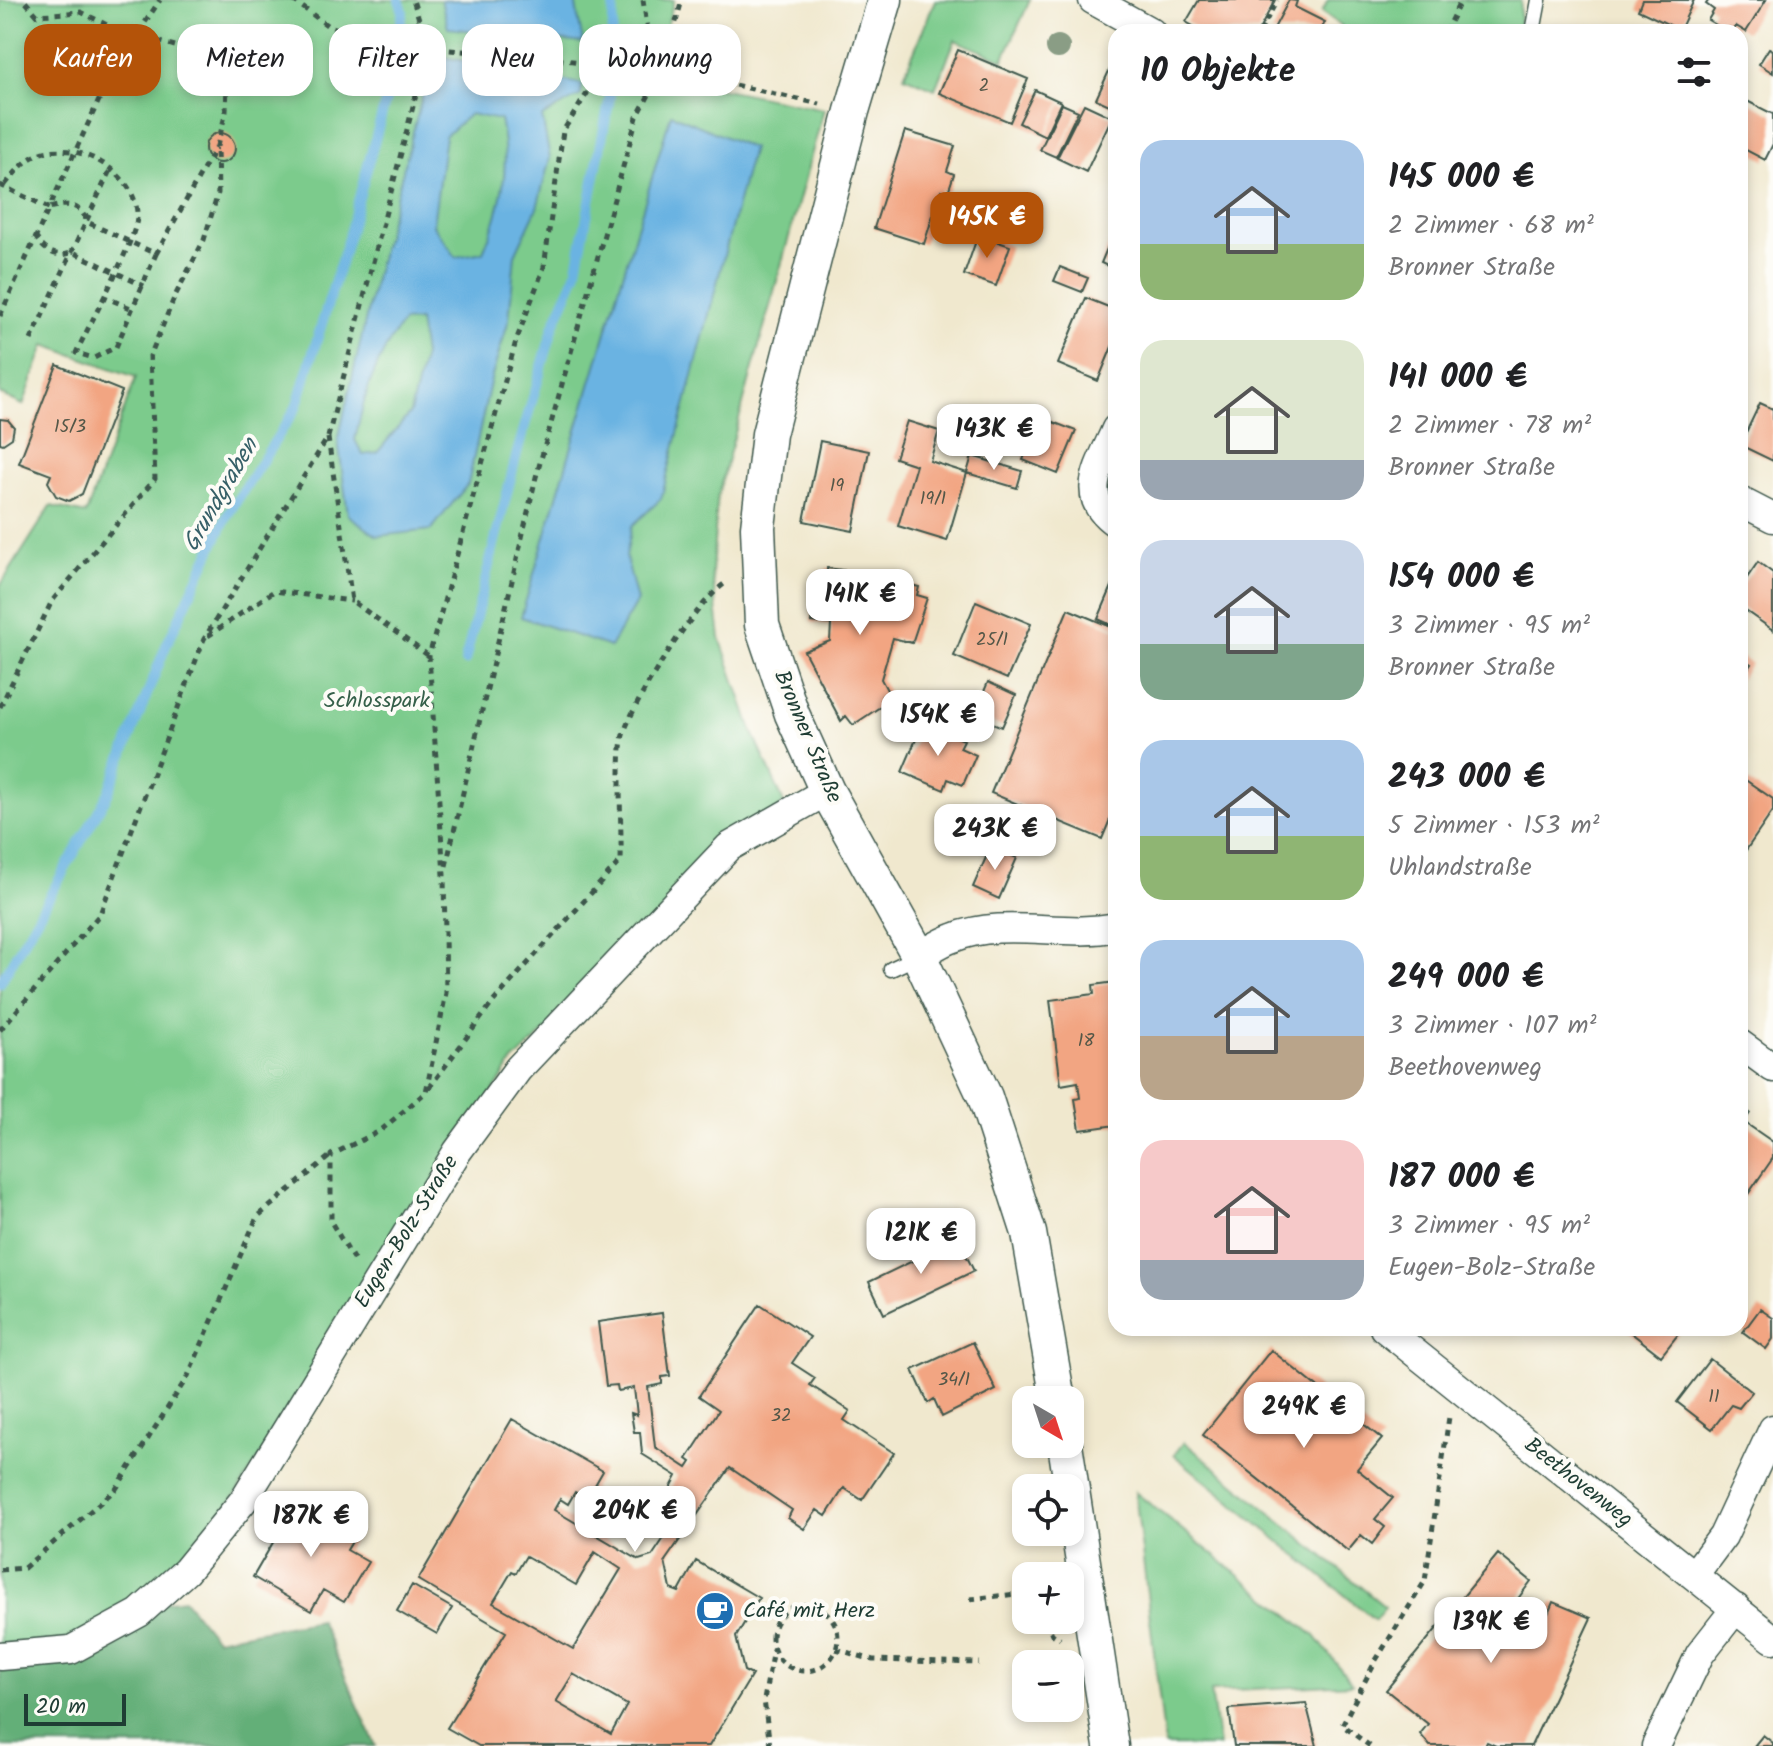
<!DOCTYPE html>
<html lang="de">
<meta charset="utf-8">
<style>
body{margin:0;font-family:Kalam,sans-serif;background:#f2f2f2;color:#202124;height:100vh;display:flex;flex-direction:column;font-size:30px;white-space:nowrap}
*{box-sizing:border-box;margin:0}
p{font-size:26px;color:#757577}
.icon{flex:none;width:44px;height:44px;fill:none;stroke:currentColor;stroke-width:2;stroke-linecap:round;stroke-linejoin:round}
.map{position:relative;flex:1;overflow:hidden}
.details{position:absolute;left:1108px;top:24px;width:640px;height:1312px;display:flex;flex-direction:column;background:#fff;border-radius:24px;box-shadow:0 4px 12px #0003}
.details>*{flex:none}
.guide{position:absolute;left:24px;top:24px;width:760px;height:72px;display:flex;gap:16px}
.needle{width:52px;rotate:141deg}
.fabs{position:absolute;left:1012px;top:1386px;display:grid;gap:16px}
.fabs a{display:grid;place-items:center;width:72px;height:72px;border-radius:16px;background:#fff;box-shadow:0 4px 12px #0003;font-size:40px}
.scale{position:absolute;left:24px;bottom:20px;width:102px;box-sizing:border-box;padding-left:8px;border:4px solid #1f3d34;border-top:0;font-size:22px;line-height:28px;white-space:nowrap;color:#1f3d34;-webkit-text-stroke:6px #fdfcf7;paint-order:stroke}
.price{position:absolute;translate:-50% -68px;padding:0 18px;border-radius:16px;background:#fff;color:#222;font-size:26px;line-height:52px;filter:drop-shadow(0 2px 4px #0008)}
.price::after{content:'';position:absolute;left:50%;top:48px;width:24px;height:18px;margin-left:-12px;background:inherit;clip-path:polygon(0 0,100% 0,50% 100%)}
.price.current{background:#b45309;color:#fff}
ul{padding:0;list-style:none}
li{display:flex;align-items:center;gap:24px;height:200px;padding:0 32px}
li span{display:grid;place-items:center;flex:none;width:224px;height:160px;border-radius:24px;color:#555}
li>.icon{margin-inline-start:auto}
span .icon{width:96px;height:96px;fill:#fffc;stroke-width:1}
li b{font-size:34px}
h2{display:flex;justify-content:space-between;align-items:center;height:96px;padding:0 32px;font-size:34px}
.chip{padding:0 28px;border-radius:24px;background:#fff;box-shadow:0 4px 12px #0003;font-size:28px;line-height:72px}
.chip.current{background:#b45309;color:#fff}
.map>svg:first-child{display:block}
.green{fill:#7bcb8c;stroke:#4d8460;stroke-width:2}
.forest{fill:#64af78;stroke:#427656;stroke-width:2}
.water{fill:#6ab3e2;stroke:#44788b;stroke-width:2;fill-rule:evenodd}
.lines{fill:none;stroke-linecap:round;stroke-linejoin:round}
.stream{stroke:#6ab3e2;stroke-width:10}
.building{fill:#f2a582;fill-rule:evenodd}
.service-casing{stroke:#3e574b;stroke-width:17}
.minor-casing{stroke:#3e574b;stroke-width:31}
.tertiary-casing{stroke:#3e574b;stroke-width:37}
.path{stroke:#3e574b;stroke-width:5;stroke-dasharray:6 6;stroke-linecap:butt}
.service{stroke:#fff;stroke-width:14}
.minor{stroke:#fff;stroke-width:28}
.tertiary{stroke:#fff;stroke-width:34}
.tree{fill:#8a9d85}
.labels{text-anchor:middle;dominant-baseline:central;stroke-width:8;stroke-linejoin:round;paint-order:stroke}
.number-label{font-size:18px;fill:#545748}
.park-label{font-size:22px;fill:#36604a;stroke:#fdfcf7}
.street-label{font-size:22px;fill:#1f3d34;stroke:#fdfcf7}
.poi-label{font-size:22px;fill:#1f3d34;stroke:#fdfcf7;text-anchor:start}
.water-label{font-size:24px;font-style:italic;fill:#366068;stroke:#fdfcf7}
</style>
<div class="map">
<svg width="1773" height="1746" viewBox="0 0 1773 1746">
<rect width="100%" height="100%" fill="#fdfcf7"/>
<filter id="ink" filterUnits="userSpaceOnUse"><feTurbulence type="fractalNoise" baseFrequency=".0125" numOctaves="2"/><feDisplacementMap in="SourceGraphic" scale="16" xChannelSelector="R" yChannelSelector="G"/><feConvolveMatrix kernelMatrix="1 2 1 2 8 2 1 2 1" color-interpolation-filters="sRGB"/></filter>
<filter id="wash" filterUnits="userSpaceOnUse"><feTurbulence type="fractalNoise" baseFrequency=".006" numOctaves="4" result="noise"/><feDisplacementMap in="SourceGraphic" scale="32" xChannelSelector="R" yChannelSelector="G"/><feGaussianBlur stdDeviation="1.8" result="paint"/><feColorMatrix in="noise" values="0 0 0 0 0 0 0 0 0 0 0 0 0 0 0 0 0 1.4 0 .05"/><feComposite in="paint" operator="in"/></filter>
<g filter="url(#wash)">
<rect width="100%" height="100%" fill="#f0e8ce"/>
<!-- green -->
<path class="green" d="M0 0H674L654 75 824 109 717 499 712 573 720 638 753 733 784 803 511 1064 236 1494 180 1566 133 1606 66 1640 0 1644V586L51 506 86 514 136 377 45 345 23 405 0 394Z
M935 0H1030L1003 60 955 40 935 89 904 76Z
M1328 0H1521L1519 32H1340L1342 26 1322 12Z
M1184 1442 1385 1607 1375 1620 1174 1455Z
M1135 1492 1315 1636 1352 1684 1211 1691 1219 1746H1165Z"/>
<!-- forest -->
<path class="forest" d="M184 1599 216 1639 320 1620 376 1746H0V1644L66 1640 133 1606Z"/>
<!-- water -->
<path class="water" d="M441 0H575L583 43 448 28Z
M433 55 582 84 581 95 542 117 550 158 537 208 515 255 509 319 490 383 468 484 431 530 377 536 348 515 338 440 375 278ZM470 114 500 120C511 167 502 208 483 252L456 257 433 225 445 136ZM419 321 424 355 410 413 377 453 363 455 355 440C364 396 375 358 403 322Z
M671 114 752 148 661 499 632 526 626 556 637 601 610 647 521 617Z"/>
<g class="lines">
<!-- stream -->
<path class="stream" d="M612 47 614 0
M465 661 517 453 554 325 576 274 610 97
M0 983 108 794 166 646 227 516 296 408 346 245 388 92 403 11 399 0"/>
</g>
<g id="blocks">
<!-- building -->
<path class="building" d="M1199 0H1275L1258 32H1204L1186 22Z
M1289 0 1297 1 1295 7 1325 22 1320 32H1272Z
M1642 0H1694L1680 30 1638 10Z
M1709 0H1766L1746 32 1736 26 1733 32H1728L1708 20 1714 10 1706 4Z
M1769 48 1773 50V73L1759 64Z
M958 50 1028 79 1010 122 939 93Z
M1116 56V108L1096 99Z
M1035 90 1061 102 1045 136 1019 123Z
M1745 100 1773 114V144L1765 160 1740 147V110Z
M1062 104 1078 111 1056 157 1040 150Z
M1084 104 1112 117 1086 172 1057 158Z
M905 131 955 146 947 171 954 174 948 192 941 190 924 244 874 228Z
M205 148a15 15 0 1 1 30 0a15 15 0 1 1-30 0Z
M1116 227V270L1101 263Z
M978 235 1010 246 996 286 964 275Z
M1060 267 1088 278 1082 292 1054 281Z
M1086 298 1116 310V337L1098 381 1058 364Z
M57 365 122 391 82 494 69 501 56 496 48 482 51 475 19 463Z
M1760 403 1773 409V461L1740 445Z
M1040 417 1076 431 1058 474 1023 460Z
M0 419 8 420 14 427 12 438 3 444 0 443Z
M907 421 939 431 930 461 967 473 947 541 898 526 916 465 895 458Z
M820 441 869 451 853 531 804 521Z
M972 456 1022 471 1017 488 967 473Z
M1758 562 1773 573V630L1740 607V588Z
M827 568 864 573 863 582 882 585 883 578 919 587 917 595 927 598 912 643 893 638 881 679 888 692 882 696 886 703 853 725 846 716 841 721 804 651 830 641 831 624 811 622 816 575 827 576Z
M1116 577V627L1098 619Z
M976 601 1031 624 1007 679 954 656Z
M1068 609 1116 629V805L1102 839 991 793Z
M1740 656 1751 664 1740 680Z
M988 682 1016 695 1002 727 974 715Z
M923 723 964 740 960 748 976 755 963 785 948 779 944 790 902 772Z
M1744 779 1773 799V811L1744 853 1740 851V786Z
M991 846 1017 858 999 899 973 887Z
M1116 982V1125L1080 1130 1075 1099 1080 1098 1078 1082 1061 1085 1050 1000 1094 994 1093 985Z
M1740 1106 1750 1113 1744 1122 1773 1142V1158L1746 1197 1740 1193Z
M958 1239 974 1271 884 1314 869 1282Z
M760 1304 810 1337 792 1363 815 1378 810 1385 850 1411 844 1420 894 1453 862 1500 844 1488 826 1516 817 1510 804 1529 788 1518 792 1510 730 1468 665 1561 671 1589 679 1592 696 1561 759 1598 736 1637 744 1671 752 1675 709 1746H479L447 1728 506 1632 418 1580 512 1419 603 1471 587 1499 575 1492 568 1504 560 1499 554 1510 639 1560 652 1556 685 1507 667 1495 677 1476 642 1454 640 1432H634L631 1413 637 1415 634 1388 618 1391 617 1385 606 1386 598 1322 662 1313 670 1376 662 1377V1384L648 1387 655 1447 687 1468 691 1462 687 1459 719 1410 699 1396ZM595 1552 621 1569 573 1649 493 1603 512 1571 516 1573 526 1556 576 1585ZM573 1674 627 1705 611 1734 556 1702Z
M1760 1309 1773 1318V1339L1766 1349 1743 1332Z
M1625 1328H1683L1661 1356Z
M973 1342 996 1390 942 1417 934 1399 928 1403 913 1370Z
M1271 1350 1382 1439 1357 1469 1393 1498 1375 1519 1385 1527 1372 1544 1361 1535 1348 1551 1203 1435Z
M1710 1359 1752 1392 1739 1408 1731 1405 1712 1429 1677 1402Z
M297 1501 356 1535 347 1550 368 1562 344 1602 323 1590 311 1611 253 1577Z
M1498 1554 1531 1581 1517 1600 1548 1614 1553 1602 1591 1618 1531 1746H1496L1487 1742 1485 1746H1430L1420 1734 1428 1724 1386 1690Z
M412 1585 452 1608 437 1634 397 1611Z
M1306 1703 1317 1746H1234L1229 1709Z
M1763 1735 1773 1743V1746H1754Z"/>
</g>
</g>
<g filter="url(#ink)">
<use href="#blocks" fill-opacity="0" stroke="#3e574b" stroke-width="2"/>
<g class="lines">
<defs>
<path id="service" d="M1533 32 1539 0
M891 969 919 956"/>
<path id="minor" d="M1093 0 1151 32
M1116 429C1101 465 1076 496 1116 523
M1740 501 1773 518
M919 956C930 950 941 942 953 938 1004 917 1063 938 1116 927
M1740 1044 1773 1068
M1384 1328 1773 1639
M1694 1575 1723 1536 1773 1429
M0 1656 71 1650 139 1613 186 1571 243 1501 457 1152 518 1069 729 847 827 791
M1656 1746 1700 1654 1736 1608"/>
<path id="tertiary" d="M885 0 852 111 769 434 758 527 762 625 792 714 827 791 919 956 985 1097 1029 1233 1058 1400
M1065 1444 1111 1746"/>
</defs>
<!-- service casing -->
<use href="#service" class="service-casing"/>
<!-- minor casing -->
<use href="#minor" class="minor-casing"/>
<!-- tertiary casing -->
<use href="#tertiary" class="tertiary-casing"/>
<!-- path -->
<path class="path" d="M293 0 328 26 374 39 428 48 663 69 820 104
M643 0 654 69
M1260 32 1277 0
M1445 32 1461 0
M0 185 49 208 112 72 160 0
M35 236C44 251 56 259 73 252L144 286
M156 254 216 147
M102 296 133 309
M0 316 49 208C67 203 80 203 87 222L156 254 116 347 94 358 76 353C89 325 135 242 137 218 140 173 71 134 33 157 21 164 12 177 3 187
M31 340 111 168
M328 438 352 601 429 656
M208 636 274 591 352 601
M0 707 52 601 155 479 150 356 175 296 204 240 218 193 217 146 226 112 227 84 204 54 117 30 81 12 37 15 24 0
M446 866 536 477 637 117 663 69 682 0
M0 1030 100 914 204 639 328 437 428 48 413 0
M429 1088 493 1002 621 860C622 833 617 757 623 735 635 699 695 602 727 582
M354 1260 331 1222V1155L380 1131 426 1092 446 993 444 875 429 656 516 341 544 267 563 131 606 64
M0 1570 24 1568 116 1489 188 1376 257 1217 330 1156
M970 1599 1026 1593
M772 1638a33 33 0 1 1 66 0a33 33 0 1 1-66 0Z
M1046 1620 1052 1634 1060 1639
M836 1649 873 1660 979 1663
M770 1746 764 1700 773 1649
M1370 1746 1342 1725 1376 1660 1425 1581 1449 1417"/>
<!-- service -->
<use href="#service" class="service"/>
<!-- minor -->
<use href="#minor" class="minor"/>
<!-- tertiary -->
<use href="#tertiary" class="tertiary"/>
</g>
<!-- trees -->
<circle class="tree" cx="1058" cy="47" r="12"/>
</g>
<!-- icons -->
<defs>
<symbol id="cafe-disc" viewBox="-11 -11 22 22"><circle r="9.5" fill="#1f6fb2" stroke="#fdfcf7"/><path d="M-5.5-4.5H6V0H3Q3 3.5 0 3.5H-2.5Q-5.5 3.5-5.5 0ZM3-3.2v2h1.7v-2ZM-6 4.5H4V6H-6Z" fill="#fff"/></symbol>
</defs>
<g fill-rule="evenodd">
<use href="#cafe-disc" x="693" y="1589" width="44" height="44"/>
</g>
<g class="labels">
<!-- number labels -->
<g class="number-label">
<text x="984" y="86">2</text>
<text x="70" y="427">15/3</text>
<text x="837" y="486">19</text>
<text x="933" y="499">19/1</text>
<text x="992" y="640">25/1</text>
<text x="1086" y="1041">18</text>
<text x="954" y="1380">34/1</text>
<text x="1714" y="1397">11</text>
<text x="781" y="1416">32</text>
</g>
<!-- park labels -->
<g class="park-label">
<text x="377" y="701">Schlosspark</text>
</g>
<!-- street labels -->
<g class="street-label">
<text transform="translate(807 737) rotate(67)">Bronner Straße</text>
<text transform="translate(407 1232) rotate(-58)">Eugen-Bolz-Straße</text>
<text transform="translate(1578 1483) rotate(38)">Beethovenweg</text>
</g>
<!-- poi labels -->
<g class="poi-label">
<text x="743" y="1611">Café mit Herz</text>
</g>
<!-- water labels -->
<g class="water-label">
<text transform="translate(221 495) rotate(-60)">Grundgraben</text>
</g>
</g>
</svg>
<div class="fabs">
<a><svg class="needle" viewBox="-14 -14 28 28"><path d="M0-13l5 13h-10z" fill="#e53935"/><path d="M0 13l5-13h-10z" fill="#757577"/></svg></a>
<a><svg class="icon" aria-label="locate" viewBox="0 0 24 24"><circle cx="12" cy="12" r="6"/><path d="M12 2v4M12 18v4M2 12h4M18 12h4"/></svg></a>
<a>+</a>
<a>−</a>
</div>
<div class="scale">20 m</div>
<b class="price current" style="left:987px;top:260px">145K €</b>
<b class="price" style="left:994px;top:472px">143K €</b>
<b class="price" style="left:860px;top:637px">141K €</b>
<b class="price" style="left:938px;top:758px">154K €</b>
<b class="price" style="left:995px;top:872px">243K €</b>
<b class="price" style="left:921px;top:1276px">121K €</b>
<b class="price" style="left:1304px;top:1450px">249K €</b>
<b class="price" style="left:635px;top:1554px">204K €</b>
<b class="price" style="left:311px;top:1559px">187K €</b>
<b class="price" style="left:1491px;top:1665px">139K €</b>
<div class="guide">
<a class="chip current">Kaufen</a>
<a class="chip">Mieten</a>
<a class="chip">Filter</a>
<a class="chip">Neu</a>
<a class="chip">Wohnung</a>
</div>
<section class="details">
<h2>10 Objekte<svg class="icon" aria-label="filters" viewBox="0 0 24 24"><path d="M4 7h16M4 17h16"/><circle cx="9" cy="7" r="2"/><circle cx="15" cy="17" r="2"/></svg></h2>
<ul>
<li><span style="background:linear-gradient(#a9c7e8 65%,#8fb573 0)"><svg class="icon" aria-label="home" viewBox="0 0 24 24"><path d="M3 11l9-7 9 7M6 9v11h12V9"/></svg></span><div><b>145 000 €</b><p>2 Zimmer · 68 m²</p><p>Bronner Straße</p></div></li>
<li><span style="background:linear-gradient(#dfe7d0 75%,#9aa5b1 0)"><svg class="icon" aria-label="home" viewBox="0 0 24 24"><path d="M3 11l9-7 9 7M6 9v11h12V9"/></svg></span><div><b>141 000 €</b><p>2 Zimmer · 78 m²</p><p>Bronner Straße</p></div></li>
<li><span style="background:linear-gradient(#c9d6e8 65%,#7fa58c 0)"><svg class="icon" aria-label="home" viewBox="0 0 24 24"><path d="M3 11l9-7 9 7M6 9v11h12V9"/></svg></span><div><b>154 000 €</b><p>3 Zimmer · 95 m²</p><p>Bronner Straße</p></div></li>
<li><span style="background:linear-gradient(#a9c7e8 60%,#8fb573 0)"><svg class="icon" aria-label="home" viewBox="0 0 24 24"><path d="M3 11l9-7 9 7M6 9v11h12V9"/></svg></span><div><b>243 000 €</b><p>5 Zimmer · 153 m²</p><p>Uhlandstraße</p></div></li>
<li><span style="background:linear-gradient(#a9c7e8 60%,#b9a48a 0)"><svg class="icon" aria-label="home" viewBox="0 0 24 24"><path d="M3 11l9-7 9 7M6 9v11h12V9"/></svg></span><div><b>249 000 €</b><p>3 Zimmer · 107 m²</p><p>Beethovenweg</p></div></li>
<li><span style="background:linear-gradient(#f6c9c9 75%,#9aa5b1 0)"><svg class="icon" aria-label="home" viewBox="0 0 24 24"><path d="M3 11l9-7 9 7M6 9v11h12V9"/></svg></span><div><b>187 000 €</b><p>3 Zimmer · 95 m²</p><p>Eugen-Bolz-Straße</p></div></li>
</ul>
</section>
</div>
